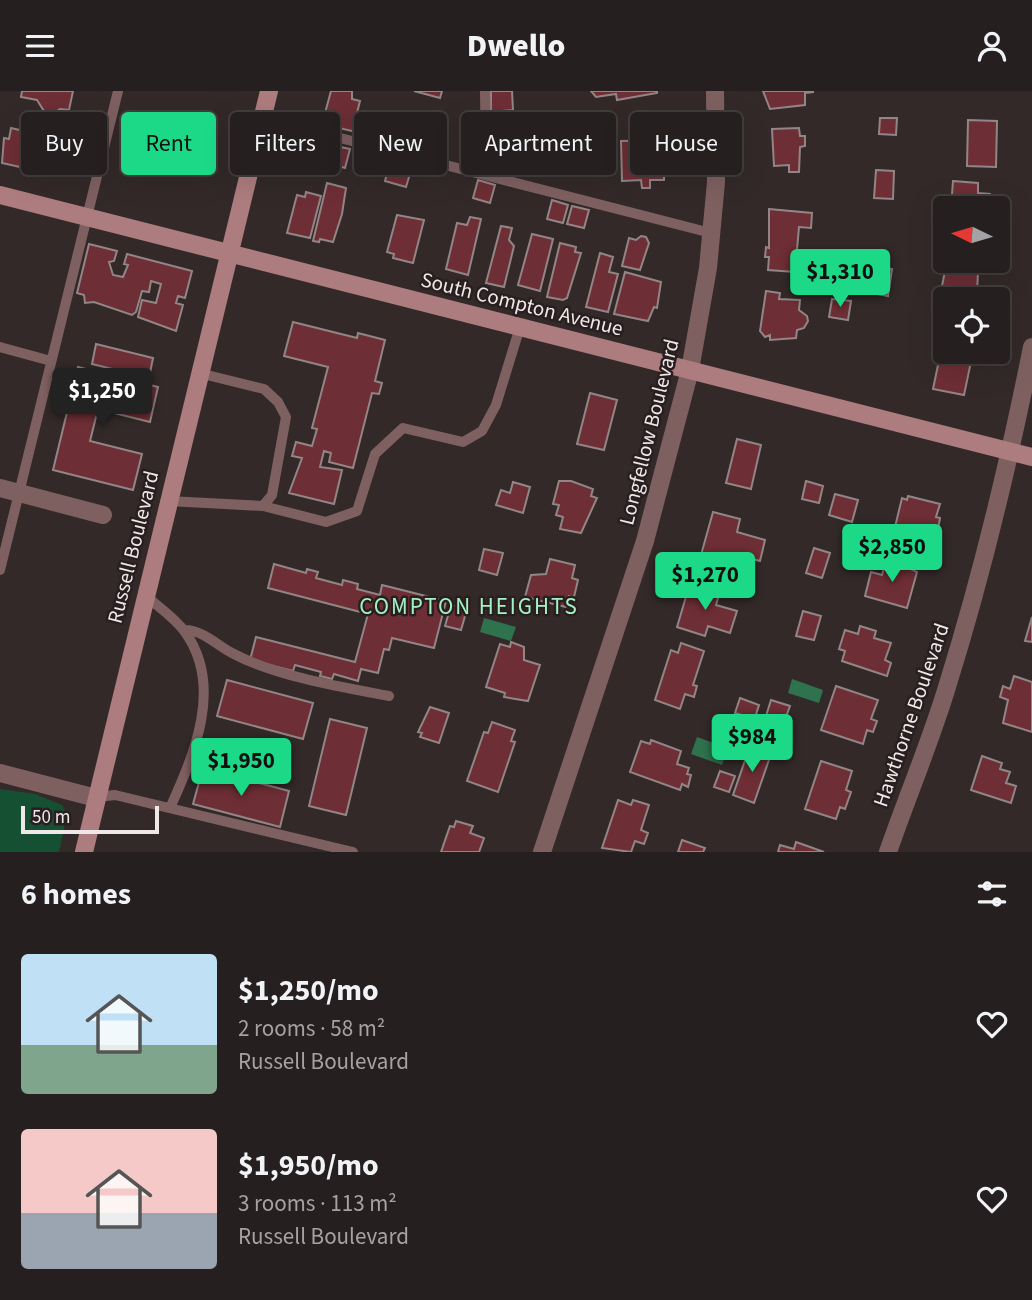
<!DOCTYPE html>
<meta charset="utf-8">
<style>
body{margin:0;font-family:"Source Sans 3",sans-serif;background:#2e2728;color:#f1f3f6;height:100vh;display:flex;flex-direction:column;font-size:26px;white-space:nowrap}
*{box-sizing:border-box;margin:0}
p{font-size:23px;color:#a4a2a4}
.icon{flex:none;width:38px;height:38px;fill:none;stroke:currentColor;stroke-width:2;stroke-linecap:round;stroke-linejoin:round}
.map{position:relative;height:761px;overflow:hidden}
.side{display:flex;flex-direction:column;background:#261f1f;flex:1}
.side>*{flex:none}
.hud{position:absolute;left:21px;top:21px;width:990px;height:63px;display:flex;gap:14px}
.needle{width:46px;rotate:275deg}
.controls{position:absolute;left:933px;top:105px;display:grid;gap:14px}
.controls a{display:grid;place-items:center;width:77px;height:77px;border-radius:7px;background:#261f1f;box-shadow:0 7px 28px #0002,0 0 0 2px #423d3d;font-size:35px}
.scale{position:absolute;left:21px;bottom:18px;width:138px;box-sizing:border-box;padding-left:7px;border:4px solid #efe8e8;border-top:0;font-size:19px;line-height:24px;white-space:nowrap;color:#efe8e8;-webkit-text-stroke:5px #291f20;paint-order:stroke}
.price{position:absolute;translate:-50% -60px;padding:0 16px;border-radius:7px;background:#1cd988;color:#111;font-size:23px;line-height:46px;filter:drop-shadow(0 2px 4px #0008)}
.price::after{content:'';position:absolute;left:50%;top:42px;width:21px;height:16px;margin-left:-10px;background:inherit;clip-path:polygon(0 0,100% 0,50% 100%)}
.price.on{background:#222;color:#fff}
ul{padding:0;list-style:none}
li{display:flex;align-items:center;gap:21px;height:175px;padding:0 21px}
li span{display:grid;place-items:center;flex:none;width:196px;height:140px;border-radius:7px;color:#555}
li>.icon{margin-inline-start:auto}
span .icon{width:84px;height:84px;fill:#fffc;stroke-width:1}
li b{font-size:30px}
h2{display:flex;justify-content:space-between;align-items:center;height:84px;padding:0 21px;font-size:30px}
.chip{padding:0 24px;border-radius:7px;background:#261f1f;box-shadow:0 7px 28px #0002,0 0 0 2px #423d3d;font-size:24px;line-height:63px}
.chip.on{background:#1cd988;color:#111}
header{display:flex;justify-content:space-between;align-items:center;height:91px;padding:0 21px;background:#261f1f;font-size:32px;font-weight:800}
.map>svg:first-child{display:block}
.green{fill:#165033}
.water{fill:#2e724e}
.building{fill:#6e2e35;stroke:#928585;stroke-width:2}
.lines{fill:none;stroke-linecap:round;stroke-linejoin:round}
.service{stroke:#7f6061;stroke-width:10}
.minor{stroke:#7f6061;stroke-width:18}
.secondary{stroke:#ad7c7e;stroke-width:18}
.labels{text-anchor:middle;dominant-baseline:central;stroke-width:5;stroke-linejoin:round;paint-order:stroke}
.street-label{font-size:21px;fill:#efe8e8;stroke:#291f20}
.neighbourhood-label{font-size:23px;letter-spacing:2px;fill:#a4f2c3;stroke:#291f20}
</style>
<header><svg class="icon" aria-label="menu" viewBox="0 0 24 24"><path d="M4 6h16M4 12h16M4 18h16"/></svg>Dwello<svg class="icon" aria-label="person" viewBox="0 0 24 24"><circle cx="12" cy="8" r="4"/><path d="M4 21q1-7 8-7t8 7"/></svg></header>
<div class="map">
<svg width="1032" height="761" viewBox="0 0 1032 761">
<rect width="100%" height="100%" fill="#332929"/>
<!-- green -->
<path class="green" d="M0 698 35 703 62 714 67 724 59 761H0Z"/>
<!-- water -->
<path class="water" d="M484 527 516 536 511 550 480 541Z
M792 588 823 599 819 612 788 602Z
M697 646 728 657 722 674 691 663Z"/>
<!-- building -->
<path class="building" d="M22 0H73L69 19 60 18 54 22 44 20 37 9 21 6Z
M331 0H352V8L360 10 357 22 384 30 386 25 417 33 412 54 322 33Z
M414 0H442L440 7Z
M491 0H512L513 19 491 21Z
M591 0H657V2L617 9 616 3 596 6Z
M763 0H813V1L805 2V14L770 18Z
M880 27H897L896 44 879 43Z
M968 29 997 30 996 76 967 75Z
M512 30 514 58 494 59 492 31Z
M11 37 37 43 29 78 2 72 4 47 9 48Z
M799 37 800 45H805V55L800 56 799 81H789V74L774 75 772 38Z
M317 49 330 52 326 73 312 69Z
M664 49V59H672V77H664V89H650V97H642L641 89 622 90 621 50Z
M336 55 350 58 345 77 332 73Z
M390 70 412 76 406 96 385 90Z
M876 79 894 80 893 108 874 107Z
M478 89 495 94 490 112 473 107Z
M953 90 978 92V102L990 103V116L993 117H951Z
M327 92 346 97 342 123 333 151 320 148 319 151 313 150Z
M306 101 321 105 310 147 287 142 297 104 305 106Z
M552 109 568 114 563 132 547 128Z
M572 115 589 119 584 137 567 133Z
M769 118 812 122 811 137 799 136 795 181 768 179 769 166H765L766 156 769 157Z
M397 124 424 129 413 172 393 167 394 163 387 161Z
M470 126 481 128 468 184 446 178 457 132 467 134Z
M501 135 512 137 509 149 514 155 504 196 486 192Z
M532 143 553 148 540 200 518 194Z
M641 145 646 146 649 152 640 179 622 175 629 147 636 149Z
M560 152 576 156 575 161 581 162 567 207 563 209 547 206Z
M89 153 117 160 114 170 109 171 113 184 123 186 128 174 124 173 127 163 192 180 185 207 178 205 176 212 183 214 176 240 138 226 142 209 156 212 161 193 151 190 149 201 142 200 136 221 132 224 94 211 85 212 84 204 77 202Z
M600 162 613 166 609 181 618 183 608 221 586 216Z
M872 175 892 178 888 205 867 201Z
M963 178 978 181 977 202 985 204 984 208H945V227L936 225 945 180 962 183Z
M625 181 661 191 657 217 654 216 648 230 614 223Z
M766 200 780 202 779 208 800 209 799 219 807 225 808 230 804 237 797 239 796 247 770 249V244L765 246 760 240Z
M832 208 851 210 848 229 829 226Z
M293 231 357 247 358 242 385 249 375 290 382 292 379 303 372 302 353 377 329 371 331 362 324 360 320 376 342 379 334 413 289 402 302 367 292 365 296 351 312 355 317 338 312 337 328 276 284 265Z
M96 253 153 267 149 287 92 273Z
M942 255H945V261H973L964 304 933 298Z
M78 276 158 296 150 331 98 318 90 350 142 363 133 399 53 379Z
M590 302 617 309 604 359 577 353Z
M737 348 761 354 751 398 726 392Z
M559 390H571L593 398 591 405 597 407 581 442 560 438 563 426 556 424 559 414 553 413Z
M806 390 823 395 819 412 802 408Z
M513 391 530 396 523 422 496 414 501 399 510 402Z
M835 403 858 409 852 431 829 424Z
M908 405 940 413 936 426 940 427 938 438 933 437 931 445 895 436 902 407 907 409Z
M713 421 740 428 737 441 765 449 760 470 729 462 726 471 701 464Z
M814 457 830 462 822 487 806 482Z
M484 458 503 462 497 484 479 479Z
M550 468 575 474 572 487 578 489 574 506 569 505 566 516 525 506 531 484 546 483Z
M890 468 917 481 907 517 865 505 871 481 882 484 886 469Z
M274 473 306 482 307 478 318 481 316 487 342 494 343 489 358 493 357 498 380 504 382 494 446 510 434 557 392 547 389 559 384 558 378 582 361 578 358 590 334 583 332 588 320 585 321 581 295 574 293 580 250 569 256 546 355 571 368 523 268 497Z
M690 492 720 501 716 514 737 520 730 542 708 535 705 545 677 536Z
M451 514 467 518 461 539 445 535Z
M803 520 821 525 814 549 796 545Z
M1032 526V551L1025 550Z
M860 535 876 540 874 547 891 552 885 569 891 572 887 585 842 570 845 560 839 558 845 539 858 543Z
M511 551 524 556V569L540 574 528 610 504 606 505 602 486 596 500 553 510 556Z
M681 552 704 560 693 594 697 595 694 606 685 603 680 618 655 609 671 559 678 562Z
M1014 585 1032 591V641L1003 632 1008 609 1000 606 1003 595 1010 598Z
M227 589 313 612 303 648 217 625Z
M836 595 878 609 871 628 877 630 873 641 867 639 863 653 821 639Z
M740 607 759 614 753 633 741 629 742 624 735 622Z
M771 609 790 615 783 634 765 628Z
M430 616 449 622 439 652 420 646 422 642 418 641Z
M330 628 367 637 346 724 309 715Z
M492 631 515 639 511 650 515 651 498 701 467 690 484 641 488 642Z
M651 649 681 660 677 673 689 677 687 683 691 684 688 696 682 693 680 699 630 681 641 650 650 653Z
M750 655 771 663 754 712 733 704Z
M982 665 1002 672 1000 678 1010 681 1006 692 1016 695 1011 712 971 699Z
M821 670 852 680 846 699 851 701 845 718 840 716 836 728 805 718Z
M203 677 289 700 280 736 193 713Z
M720 680 735 685 729 701 714 696Z
M618 709 631 714 633 709 649 714 641 739 648 742 644 753 635 750 631 761 602 757Z
M456 730 473 735 470 742 484 747 479 761H441L450 735 454 736Z
M682 749 705 757 703 761H678Z
M796 751 824 761H778L780 754 794 758Z"/>
<g class="lines">
<!-- service -->
<path class="service" d="M485 0 486 84
M262 27 711 142
M0 256 51 270
M168 410 263 415 272 404 286 326 278 311 264 298 199 282
M263 415 326 431 357 420 375 363 403 337 463 351 482 340 496 314 520 236
M0 479 118 0
M145 504C157 515 175 527 185 541 224 595 194 664 170 717
M184 539C201 538 217 554 232 562 275 585 341 596 389 605
M97 706 115 704 353 761"/>
<!-- minor -->
<path class="minor" d="M0 397 103 424
M0 682 96 707
M542 761 645 450 690 279 708 177 716 91 715 0
M888 761C907 706 930 652 947 596 982 484 1009 371 1032 256"/>
<!-- secondary -->
<path class="secondary" d="M0 104 1032 366
M84 761 269 0"/>
</g>
<g class="labels">
<!-- street labels -->
<g class="street-label">
<text transform="translate(522 213) rotate(14)">South Compton Avenue</text>
<text transform="translate(649 341) rotate(-76)">Longfellow Boulevard</text>
<text transform="translate(133 456) rotate(-76)">Russell Boulevard</text>
<text transform="translate(911 624) rotate(-71)">Hawthorne Boulevard</text>
</g>
<!-- neighbourhood labels -->
<g class="neighbourhood-label">
<text x="469" y="515">COMPTON HEIGHTS</text>
</g>
</g>
</svg>
<div class="controls">
<a><svg class="needle" viewBox="-14 -14 28 28"><path d="M0-13l5 13h-10z" fill="#e53935"/><path d="M0 13l5-13h-10z" fill="#a4a2a4"/></svg></a>
<a><svg class="icon" aria-label="locate" viewBox="0 0 24 24"><circle cx="12" cy="12" r="6"/><path d="M12 2v4M12 18v4M2 12h4M18 12h4"/></svg></a>
</div>
<div class="scale">50 m</div>
<b class="price" style="left:840px;top:218px">$1,310</b>
<b class="price on" style="left:102px;top:337px">$1,250</b>
<b class="price" style="left:892px;top:493px">$2,850</b>
<b class="price" style="left:705px;top:521px">$1,270</b>
<b class="price" style="left:752px;top:683px">$984</b>
<b class="price" style="left:241px;top:707px">$1,950</b>
<div class="hud">
<a class="chip">Buy</a>
<a class="chip on">Rent</a>
<a class="chip">Filters</a>
<a class="chip">New</a>
<a class="chip">Apartment</a>
<a class="chip">House</a>
</div>
</div>
<section class="side">
<h2>6 homes<svg class="icon" aria-label="filters" viewBox="0 0 24 24"><path d="M4 7h16M4 17h16"/><circle cx="9" cy="7" r="2"/><circle cx="15" cy="17" r="2"/></svg></h2>
<ul>
<li><span style="background:linear-gradient(#bfe0f5 65%,#7fa58c 0)"><svg class="icon" aria-label="home" viewBox="0 0 24 24"><path d="M3 11l9-7 9 7M6 9v11h12V9"/></svg></span><div><b>$1,250/mo</b><p>2 rooms · 58 m²</p><p>Russell Boulevard</p></div><svg class="icon" aria-label="heart" viewBox="0 0 24 24"><path d="M12 20l-8-8c-3-5 5-10 8-4 3-6 11-1 8 4z"/></svg></li>
<li><span style="background:linear-gradient(#f6c9c9 60%,#9aa5b1 0)"><svg class="icon" aria-label="home" viewBox="0 0 24 24"><path d="M3 11l9-7 9 7M6 9v11h12V9"/></svg></span><div><b>$1,950/mo</b><p>3 rooms · 113 m²</p><p>Russell Boulevard</p></div><svg class="icon" aria-label="heart" viewBox="0 0 24 24"><path d="M12 20l-8-8c-3-5 5-10 8-4 3-6 11-1 8 4z"/></svg></li>
</ul>
</section>
